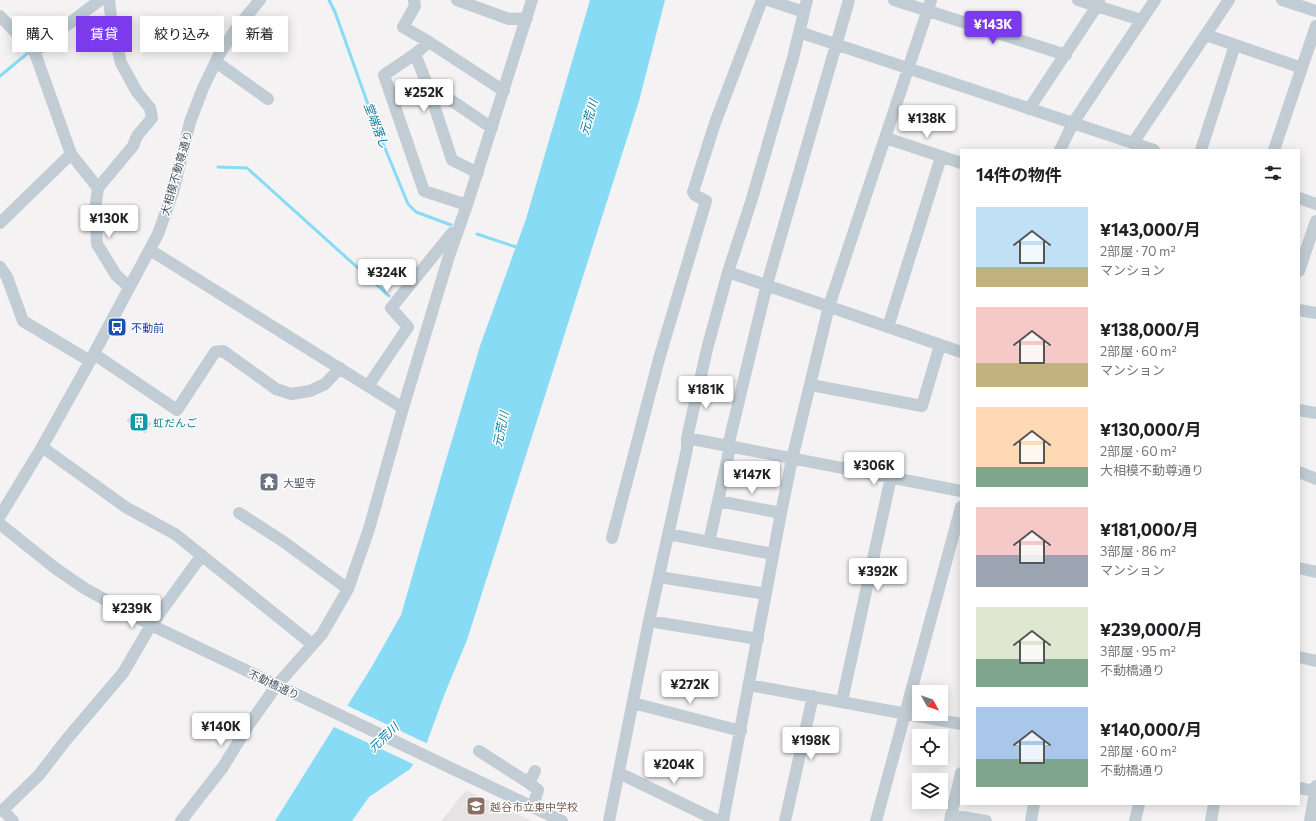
<!DOCTYPE html>
<html lang="ja">
<meta charset="utf-8">
<style>
body{margin:0;font-family:Commissioner,"Noto Sans JP",sans-serif;background:#f6f6f6;color:#202124;height:100vh;display:flex;flex-direction:column;font-size:15px;white-space:nowrap}
*{box-sizing:border-box;margin:0}
p{font-size:13px;color:#757577}
.icon{flex:none;width:22px;height:22px;fill:none;stroke:currentColor;stroke-width:2;stroke-linecap:round;stroke-linejoin:round}
.map{position:relative;flex:1;overflow:hidden}
.drawer{position:absolute;left:960px;top:149px;width:340px;height:656px;display:flex;flex-direction:column;background:#fff;border-radius:0px;box-shadow:0 2px 10px #0003}
.drawer>*{flex:none}
.banner{position:absolute;left:12px;top:16px;width:380px;height:36px;display:flex;gap:8px}
.needle{width:26px;rotate:130deg}
.buttons{position:absolute;left:912px;top:685px;display:grid;gap:8px}
.buttons a{display:grid;place-items:center;width:36px;height:36px;border-radius:0px;background:#fff;box-shadow:0 2px 10px #0003;font-size:20px}
.price{position:absolute;translate:-50% -34px;padding:0 9px;border-radius:4px;background:#fff;color:#222;font-size:13px;line-height:26px;filter:drop-shadow(0 1px 2px #0008)}
.price::after{content:'';position:absolute;left:50%;top:24px;width:12px;height:9px;margin-left:-6px;background:inherit;clip-path:polygon(0 0,100% 0,50% 100%)}
.price.current{background:#7c3aed;color:#fff}
ul{padding:0;list-style:none}
li{display:flex;align-items:center;gap:12px;height:100px;padding:0 16px}
li span{display:grid;place-items:center;flex:none;width:112px;height:80px;border-radius:0px;color:#555}
li>.icon{margin-inline-start:auto}
span .icon{width:48px;height:48px;fill:#fffc;stroke-width:1}
li b{font-size:17px}
h2{display:flex;justify-content:space-between;align-items:center;height:48px;padding:0 16px;font-size:17px}
.chip{padding:0 14px;border-radius:0px;background:#fff;box-shadow:0 2px 10px #0003;font-size:14px;line-height:36px}
.chip.current{background:#7c3aed;color:#fff}
.map>svg:first-child{display:block}
.education{fill:#e5e3e4}
.water{fill:#87dbf5}
.pier{fill:#f4f2f2}
.lines{fill:none;stroke-linecap:round;stroke-linejoin:round}
.stream{stroke:#87dbf5;stroke-width:3}
.building{fill:#cdd0d6;stroke:#d5d7de}
.minor{stroke:#c1ccd4;stroke-width:12}
.labels{text-anchor:middle;dominant-baseline:central;stroke-width:3;stroke-linejoin:round;paint-order:stroke}
.street-label{font-size:11px;fill:#475461;stroke:#fff}
.transit-label{font-size:11px;fill:#164399;stroke:#fff;text-anchor:start}
.culture-label{font-size:11px;fill:#0d838f;stroke:#fff;text-anchor:start}
.worship-label{font-size:11px;fill:#5b616d;stroke:#fff;text-anchor:start}
.education-label{font-size:11px;fill:#785e54;stroke:#fff;text-anchor:start}
.water-label{font-size:12px;font-style:italic;fill:#037ca2;stroke:#fff}
</style>
<div class="map">
<svg width="1316" height="821" viewBox="0 0 1316 821">
<rect width="100%" height="100%" fill="#f4f2f2"/>
<!-- education -->
<path class="education" d="M466 790 532 821H441Z"/>
<!-- water -->
<path class="water" d="M590 0H665L639 101 467 640 445 693 427 742 410 769 369 797 352 821H275L371 668 401 615 446 460 480 346 526 219Z"/>
<!-- pier -->
<path class="pier" d="M346 705 428 744 415 765 332 726Z"/>
<g class="lines">
<!-- stream -->
<path class="stream" d="M329 0 335 12 375 124 408 204 416 212 451 225
M0 76 29 52
M218 167 247 168 389 296
M477 234 519 248"/>
</g>
<!-- building -->
<path class="building" d="M134 412 151 423 145 433 127 421Z"/>
<g class="lines">
<!-- minor -->
<path class="minor" d="M109 0 112 25 121 63 137 92 150 108 152 118 137 136 133 146 98 188 95 210 97 244 116 275 129 287
M414 0 415 6 403 27 429 42 504 91
M457 0 509 19 527 18
M768 0 804 12
M894 0 1066 55
M1078 0 1141 20
M1282 0 1316 11
M0 16 35 53 71 154 98 188
M799 32 1154 150
M1206 35 1302 68
M429 42 415 54 427 84 452 160 478 173
M35 53 42 44 100 0
M415 54 384 75 424 191 467 205
M216 62 268 99
M427 84 492 128
M1029 109 1097 6 1099 0
M886 138 961 163
M1133 143 1229 0
M1060 150 1073 123 1155 0
M1201 150 1235 45
M1274 150 1316 26
M1299 198 1316 204
M0 223 71 154
M150 250 403 408
M0 267 7 277 23 321 90 361
M1299 271 1316 221
M728 272 961 352
M1299 310 1316 313
M888 327 941 157
M94 354 177 410 215 352 223 351 276 389 291 394 310 391 325 384 340 368
M811 385 922 406 940 345
M368 386 408 327 391 308 452 233 457 234
M1299 410 1316 413
M687 438 961 491
M728 446 767 284 849 0
M42 447 127 508 175 534 312 644
M1299 472 1316 479
M718 501 781 513
M239 513 284 542 348 589
M0 516 42 447 90 361 158 234 173 192 190 122 203 88 219 55 235 30 260 0
M0 524 55 568 84 588 151 625 562 821
M668 534 773 554
M612 538 659 359 706 201 695 195 693 192 715 123 762 0
M709 542 730 447
M1299 568 1316 572
M659 577 766 594
M649 621 758 639
M1299 657 1316 661
M749 685 961 724
M842 701 891 477
M633 703 741 731
M479 751 529 783 538 790 533 807
M619 773 718 821
M529 783 535 771
M1299 788 1316 791
M3 810 13 821
M0 811 3 810 39 775 66 740 123 673 151 625 202 555
M951 815 986 821
M181 821 223 767 248 726 277 685 322 634 348 589 369 529 403 408 449 256 467 205 532 0
M609 821 649 621 687 449V438L707 349 728 272 751 202 793 58 807 0
M723 821 781 513 792 459 829 306 931 0
M785 821 813 696
M876 821 961 507
M950 821 961 773
M1031 821 1034 804
M1135 821 1139 804
M1211 821 1214 804
M1310 821 1316 786"/>
</g>
<!-- icons -->
<defs>
<symbol id="bus-square" viewBox="-11 -11 22 22"><rect x="-9" y="-9" width="18" height="18" rx="4" fill="#1a4fb4" stroke="#fff"/><path d="M-5-6H5V4H4V6H2V4H-2V6H-4V4H-5ZM-3.5-4V0h7V-4ZM-3.5 1.2v1.5H-2V1.2ZM2 1.2v1.5H3.5V1.2Z" fill="#fff"/></symbol>
<symbol id="building-square" viewBox="-11 -11 22 22"><rect x="-9" y="-9" width="18" height="18" rx="4" fill="#0f9aa8" stroke="#fff"/><path d="M-4-6H4V6H1V3H-1V6H-4ZM-2.5-4.3h1.7v1.8h-1.7ZM.8-4.3h1.7v1.8H.8ZM-2.5-1h1.7V.8h-1.7ZM.8-1h1.7V.8H.8Z" fill="#fff"/></symbol>
<symbol id="temple-square" viewBox="-11 -11 22 22"><rect x="-9" y="-9" width="18" height="18" rx="4" fill="#6b7280" stroke="#fff"/><path d="M0-6L5-2H3V0L6.5 2.5H4V6H1.5V3h-3V6H-4V2.5H-6.5L-3 0V-2H-5Z" fill="#fff"/></symbol>
<symbol id="school-square" viewBox="-11 -11 22 22"><rect x="-9" y="-9" width="18" height="18" rx="4" fill="#8d6e63" stroke="#fff"/><path d="M0-5L7-2L0 1L-7-2ZM-4 1L0 2.5L4 1V4Q0 6-4 4Z" fill="#fff"/></symbol>
</defs>
<g fill-rule="evenodd">
<use href="#bus-square" x="106" y="316" width="22" height="22"/>
<use href="#building-square" x="128" y="411" width="22" height="22"/>
<use href="#temple-square" x="258" y="471" width="22" height="22"/>
<use href="#school-square" x="465" y="795" width="22" height="22"/>
</g>
<g class="labels">
<!-- street labels -->
<g class="street-label">
<text transform="translate(176 173) rotate(-74)">大相模不動尊通り</text>
<text transform="translate(274 684) rotate(25)">不動橋通り</text>
</g>
<!-- transit labels -->
<g class="transit-label">
<text x="131" y="327">不動前</text>
</g>
<!-- culture labels -->
<g class="culture-label">
<text x="153" y="422">虹だんご</text>
</g>
<!-- worship labels -->
<g class="worship-label">
<text x="283" y="482">大聖寺</text>
</g>
<!-- education labels -->
<g class="education-label">
<text x="490" y="806">越谷市立東中学校</text>
</g>
<!-- water labels -->
<g class="water-label">
<text transform="translate(588 117) rotate(-74)">元荒川</text>
<text transform="translate(377 125) rotate(69)">堂端落し</text>
<text transform="translate(500 429) rotate(-78)">元荒川</text>
<text transform="translate(383 737) rotate(-44)">元荒川</text>
</g>
</g>
</svg>
<div class="buttons">
<a><svg class="needle" viewBox="-14 -14 28 28"><path d="M0-13l5 13h-10z" fill="#e53935"/><path d="M0 13l5-13h-10z" fill="#757577"/></svg></a>
<a><svg class="icon" aria-label="locate" viewBox="0 0 24 24"><circle cx="12" cy="12" r="6"/><path d="M12 2v4M12 18v4M2 12h4M18 12h4"/></svg></a>
<a><svg class="icon" aria-label="layers" viewBox="0 0 24 24"><path d="M12 4l9 5-9 5-9-5zM3 14l9 5 9-5"/></svg></a>
</div>
<b class="price current" style="left:993px;top:45px">¥143K</b>
<b class="price" style="left:424px;top:113px">¥252K</b>
<b class="price" style="left:927px;top:139px">¥138K</b>
<b class="price" style="left:109px;top:239px">¥130K</b>
<b class="price" style="left:387px;top:293px">¥324K</b>
<b class="price" style="left:706px;top:410px">¥181K</b>
<b class="price" style="left:874px;top:486px">¥306K</b>
<b class="price" style="left:752px;top:495px">¥147K</b>
<b class="price" style="left:878px;top:592px">¥392K</b>
<b class="price" style="left:132px;top:629px">¥239K</b>
<b class="price" style="left:690px;top:705px">¥272K</b>
<b class="price" style="left:221px;top:747px">¥140K</b>
<b class="price" style="left:811px;top:761px">¥198K</b>
<b class="price" style="left:674px;top:785px">¥204K</b>
<div class="banner">
<a class="chip">購入</a>
<a class="chip current">賃貸</a>
<a class="chip">絞り込み</a>
<a class="chip">新着</a>
</div>
<section class="drawer">
<h2>14件の物件<svg class="icon" aria-label="filters" viewBox="0 0 24 24"><path d="M4 7h16M4 17h16"/><circle cx="9" cy="7" r="2"/><circle cx="15" cy="17" r="2"/></svg></h2>
<ul>
<li><span style="background:linear-gradient(#bfe0f5 75%,#c2b280 0)"><svg class="icon" aria-label="home" viewBox="0 0 24 24"><path d="M3 11l9-7 9 7M6 9v11h12V9"/></svg></span><div><b>¥143,000/月</b><p>2部屋 · 70 m²</p><p>マンション</p></div></li>
<li><span style="background:linear-gradient(#f6c9c9 70%,#c2b280 0)"><svg class="icon" aria-label="home" viewBox="0 0 24 24"><path d="M3 11l9-7 9 7M6 9v11h12V9"/></svg></span><div><b>¥138,000/月</b><p>2部屋 · 60 m²</p><p>マンション</p></div></li>
<li><span style="background:linear-gradient(#ffd9b3 75%,#7fa58c 0)"><svg class="icon" aria-label="home" viewBox="0 0 24 24"><path d="M3 11l9-7 9 7M6 9v11h12V9"/></svg></span><div><b>¥130,000/月</b><p>2部屋 · 60 m²</p><p>大相模不動尊通り</p></div></li>
<li><span style="background:linear-gradient(#f6c9c9 60%,#9aa5b1 0)"><svg class="icon" aria-label="home" viewBox="0 0 24 24"><path d="M3 11l9-7 9 7M6 9v11h12V9"/></svg></span><div><b>¥181,000/月</b><p>3部屋 · 86 m²</p><p>マンション</p></div></li>
<li><span style="background:linear-gradient(#dfe7d0 65%,#7fa58c 0)"><svg class="icon" aria-label="home" viewBox="0 0 24 24"><path d="M3 11l9-7 9 7M6 9v11h12V9"/></svg></span><div><b>¥239,000/月</b><p>3部屋 · 95 m²</p><p>不動橋通り</p></div></li>
<li><span style="background:linear-gradient(#a9c7e8 65%,#7fa58c 0)"><svg class="icon" aria-label="home" viewBox="0 0 24 24"><path d="M3 11l9-7 9 7M6 9v11h12V9"/></svg></span><div><b>¥140,000/月</b><p>2部屋 · 60 m²</p><p>不動橋通り</p></div></li>
</ul>
</section>
</div>
